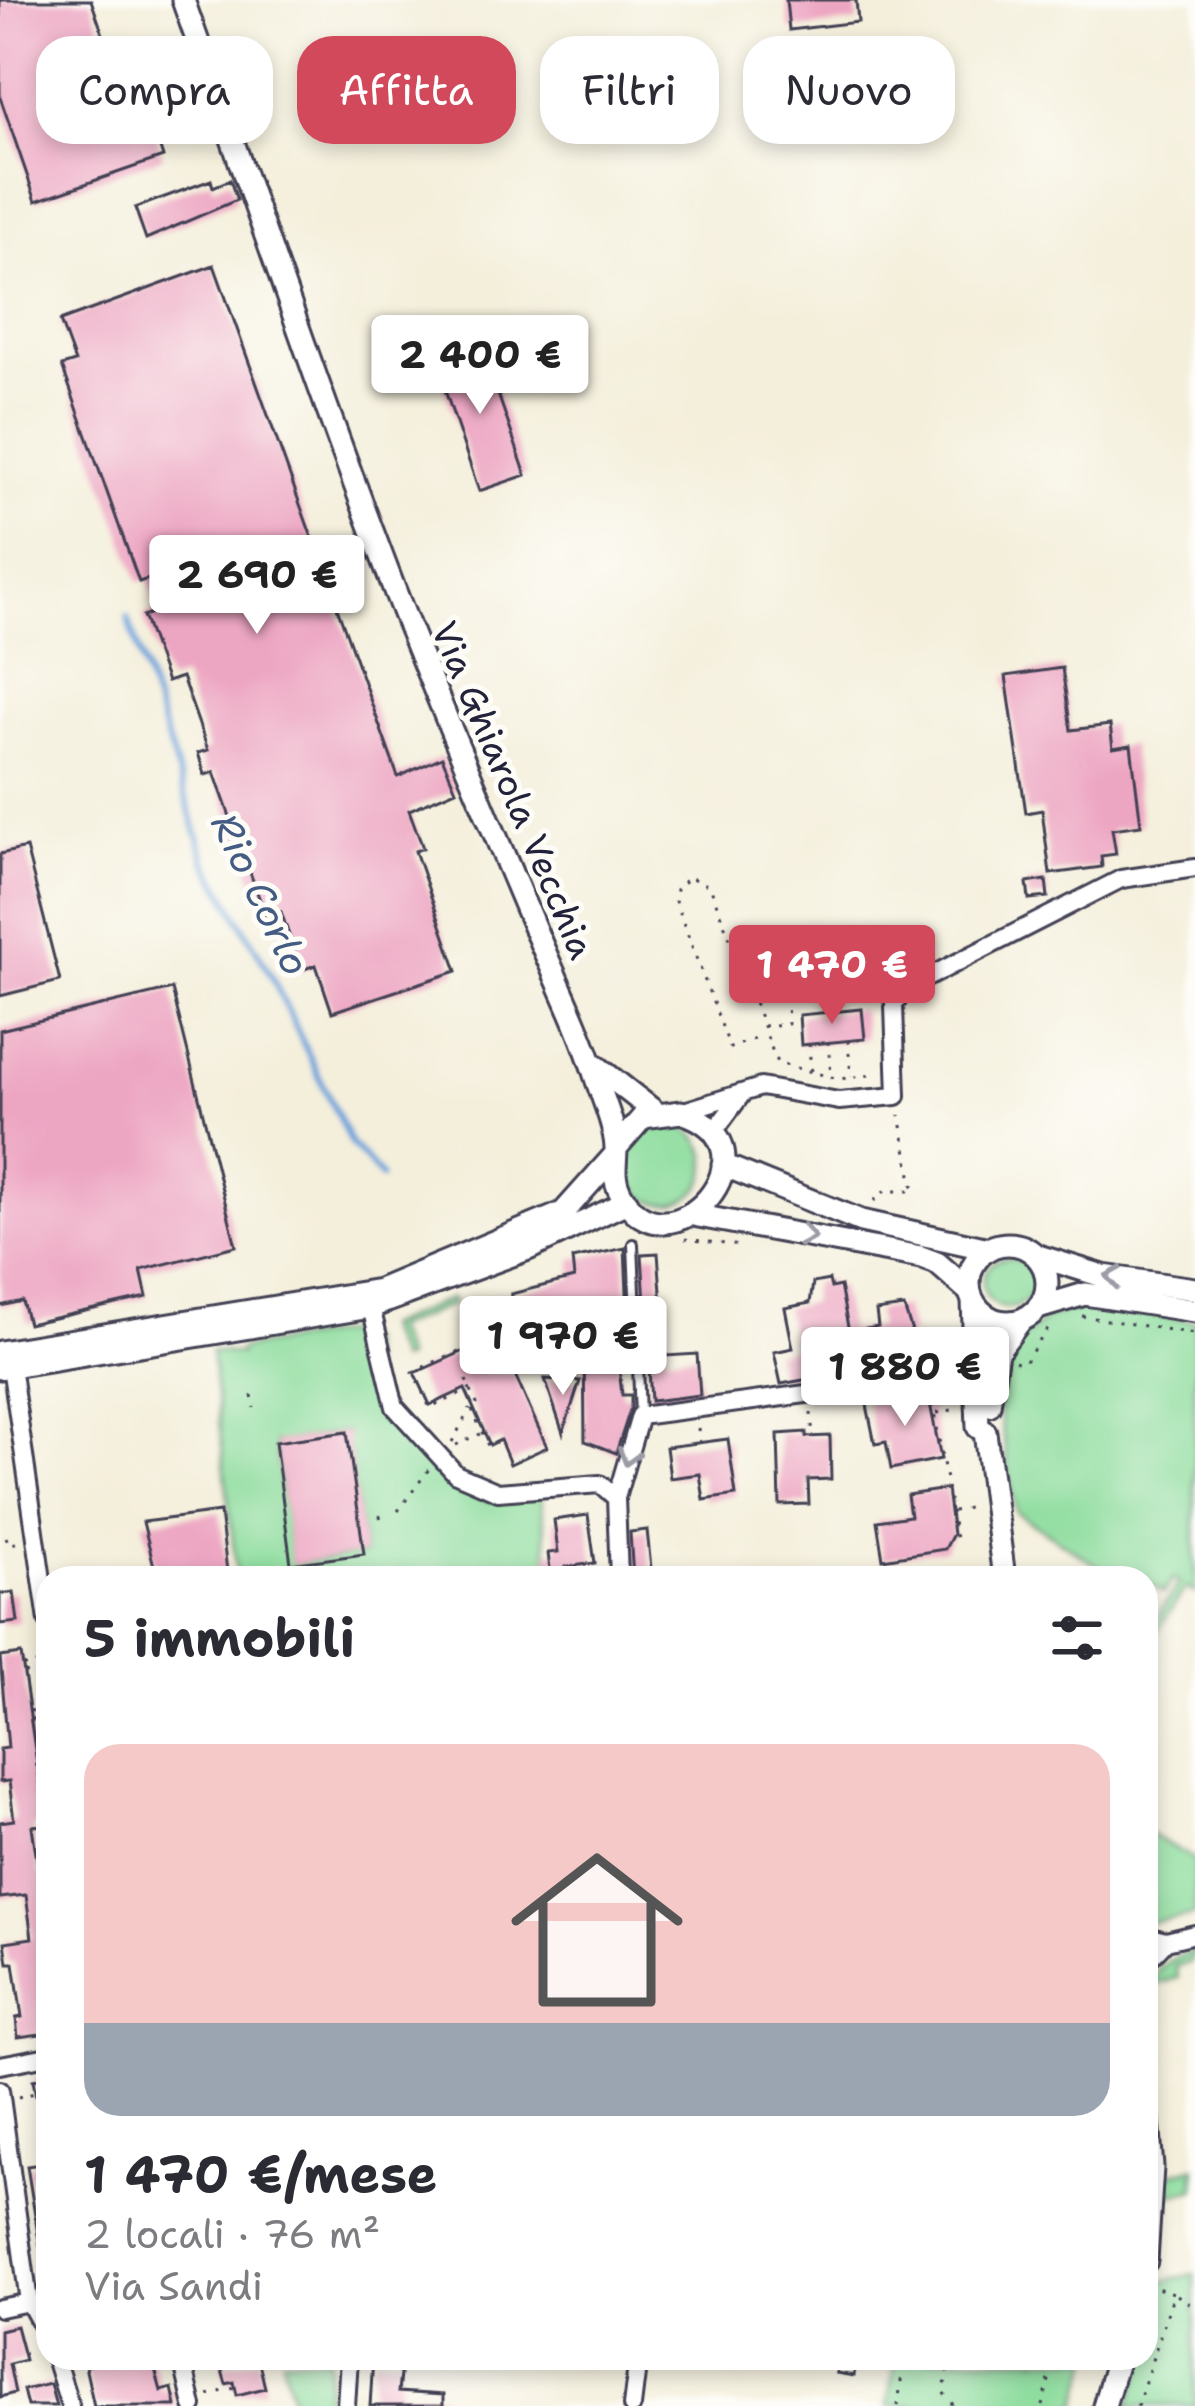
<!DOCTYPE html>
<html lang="it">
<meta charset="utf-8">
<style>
body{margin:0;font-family:"Shantell Sans",sans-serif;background:#f2f2f3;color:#2b2b33;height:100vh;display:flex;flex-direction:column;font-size:45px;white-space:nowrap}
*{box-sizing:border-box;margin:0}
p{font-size:39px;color:#7c7c81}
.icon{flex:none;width:66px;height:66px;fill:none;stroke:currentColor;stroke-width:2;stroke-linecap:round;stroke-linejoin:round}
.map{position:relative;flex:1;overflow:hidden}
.details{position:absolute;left:36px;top:1566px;width:1122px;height:804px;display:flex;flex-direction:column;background:#fff;border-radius:36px;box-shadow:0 6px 18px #0003}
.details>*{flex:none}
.banner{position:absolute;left:36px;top:36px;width:1125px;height:108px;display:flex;gap:24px}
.price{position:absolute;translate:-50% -102px;padding:0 27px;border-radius:12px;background:#fff;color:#222;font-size:39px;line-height:78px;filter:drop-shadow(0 3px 6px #0008)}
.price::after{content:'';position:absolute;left:50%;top:72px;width:36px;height:27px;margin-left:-18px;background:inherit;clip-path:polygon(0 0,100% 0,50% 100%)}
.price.current{background:#d1495b;color:#fff}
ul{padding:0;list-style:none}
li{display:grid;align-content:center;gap:24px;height:636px;padding:0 48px}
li+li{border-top:3px solid #e1e1e2}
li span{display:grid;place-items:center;height:372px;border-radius:36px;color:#555}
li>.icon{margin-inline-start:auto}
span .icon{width:216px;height:216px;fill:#fffc;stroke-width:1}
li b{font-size:51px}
h2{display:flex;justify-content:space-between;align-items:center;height:144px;padding:0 48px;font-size:51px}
.pill{padding:0 42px;border-radius:36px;background:#fff;box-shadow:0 6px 18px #0003;font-size:42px;line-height:108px}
.pill.current{background:#d1495b;color:#fff}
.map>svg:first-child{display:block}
.green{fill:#8bdc9c;stroke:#567f6c;stroke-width:3;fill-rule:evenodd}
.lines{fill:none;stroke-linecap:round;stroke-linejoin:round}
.stream{stroke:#6da2da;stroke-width:6}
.building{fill:#eda6c2}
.service-casing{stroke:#424153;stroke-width:14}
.minor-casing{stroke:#424153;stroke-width:22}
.tertiary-casing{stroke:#424153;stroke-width:27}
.path{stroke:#424153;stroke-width:3;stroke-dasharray:3 9;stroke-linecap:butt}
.service{stroke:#fff;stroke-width:8}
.minor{stroke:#fff;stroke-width:16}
.tertiary{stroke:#fff;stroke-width:21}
.oneway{stroke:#9c9ca7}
.labels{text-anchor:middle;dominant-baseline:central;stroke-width:10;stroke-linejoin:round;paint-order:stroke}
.street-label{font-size:36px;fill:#22223b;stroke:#fdfcf7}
.water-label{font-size:39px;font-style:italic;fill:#445c83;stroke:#fdfcf7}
</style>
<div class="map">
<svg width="1195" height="2406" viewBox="0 0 1195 2406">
<rect width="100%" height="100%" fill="#fdfcf7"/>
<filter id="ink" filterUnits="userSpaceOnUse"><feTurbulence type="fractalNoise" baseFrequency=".00833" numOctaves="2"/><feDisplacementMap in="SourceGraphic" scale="24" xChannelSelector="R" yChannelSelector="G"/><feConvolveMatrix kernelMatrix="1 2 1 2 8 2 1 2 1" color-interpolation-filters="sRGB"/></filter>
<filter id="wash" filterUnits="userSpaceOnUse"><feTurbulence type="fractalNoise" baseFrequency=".004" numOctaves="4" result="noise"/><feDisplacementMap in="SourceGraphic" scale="48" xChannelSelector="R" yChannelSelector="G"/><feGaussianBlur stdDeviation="2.7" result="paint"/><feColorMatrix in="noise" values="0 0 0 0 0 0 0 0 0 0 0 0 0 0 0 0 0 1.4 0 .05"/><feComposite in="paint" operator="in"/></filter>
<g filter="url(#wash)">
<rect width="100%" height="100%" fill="#f4efdb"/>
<!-- green -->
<path class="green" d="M627 1164a40 40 0 1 1 80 0a40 40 0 1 1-80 0Z
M983 1283a25 25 0 1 1 50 0a25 25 0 1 1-50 0Z
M451 1298 453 1304 393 1329 405 1359 398 1361 384 1327Z
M1087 1305 1195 1321V1593L1186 1588 1146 1648V1634L1179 1583 1173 1579 1164 1593 1151 1585 1146 1592V1578H1116L1016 1512 996 1395 1008 1349 1049 1317Z
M346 1332 366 1341 374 1401 435 1471 485 1500 541 1497 551 1578H237L211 1351 239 1354 240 1349ZM346 1432 364 1554 292 1564 275 1443Z
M1146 1832 1195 1860V1915L1146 1923Z
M1195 1951 1189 1963 1176 1966 1178 1978 1152 1985 1157 2007 1146 2010C1146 1976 1162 1959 1195 1951Z
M1195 2167V2189L1171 2195 1167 2174Z
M1195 2274V2406H1129L1159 2315 1147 2310 1155 2283Z
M282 2358H329L325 2406H293Z
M896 2358H1092L1077 2406H888Z"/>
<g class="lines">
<!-- stream -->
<path class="stream" d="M128 618 206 861 272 977 351 1144 381 1177"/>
</g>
<g id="blocks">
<!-- building -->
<path class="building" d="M0 0H91L127 103 147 112 143 121 152 123 163 157 36 201 0 97Z
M786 0H856L858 22 789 30Z
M211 180 213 187 230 180 237 200 146 239 135 208Z
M214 265 398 777 442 757 456 790 409 810 423 848 415 851 457 971 332 1012 316 965 301 970 281 912 266 917 214 772 205 775 198 753 208 750 182 677 167 682 143 616 159 610 148 579 139 582 62 366 75 362 60 321Z
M480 342 526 475 479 491 434 358Z
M1062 668 1071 730 1110 725 1113 748 1131 745 1141 825 1112 829 1116 854 1101 856 1102 867 1050 874 1042 810 1026 813 1006 676Z
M26 848 60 981 0 996V854Z
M1046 880 1048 897 1029 899 1027 883Z
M172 989 236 1246 141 1270 147 1297 28 1324 22 1301 0 1306V1030Z
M862 1009 865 1039 801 1045 799 1015Z
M625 1248 629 1339 616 1340 622 1395H631V1407L616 1453 585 1441 584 1343 536 1352 511 1294 574 1278 572 1259Z
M658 1253 666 1356 697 1354 700 1395 651 1401 642 1254Z
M829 1280 831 1288 840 1286 849 1332 878 1327 876 1311 904 1307 913 1335H907L909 1347 845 1353 848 1372 781 1384 774 1352 793 1348 785 1308 810 1303 813 1283Z
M491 1339 506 1362 474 1373H514L547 1447 510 1464 500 1440 490 1445 465 1389 430 1405 415 1373Z
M545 1379 580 1381 563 1433Z
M928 1393 941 1459 891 1469 886 1442 875 1444 866 1400Z
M347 1432 364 1554 291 1564 275 1442Z
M806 1432V1437L830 1436 831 1479 808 1480 809 1504 780 1505 778 1434Z
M728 1439 736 1495 704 1500 700 1474 670 1478 666 1447Z
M947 1489 953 1534 945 1549 883 1559 877 1521 910 1516 907 1495Z
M220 1512 227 1572 157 1578 143 1522Z
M588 1515 595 1563 566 1567 568 1578H551L548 1553 558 1552 554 1520Z
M647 1530 652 1578H633L630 1532Z
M14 1592 18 1622 0 1624V1594Z
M21 1654 46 1825 32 1826 39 1875 48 1874V2033L18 2037 16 2018 22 2017 14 1963H8L5 1942 32 1938 26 1895 0 1898V1822L14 1820 9 1781 0 1782V1749L8 1748 0 1657Z
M48 2077V2123H41L33 2080Z
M48 2163V2247H40L27 2166Z
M16 2326 25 2360 9 2364 15 2393 0 2397V2330Z
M94 2358H152L161 2391 172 2388 176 2406H94L85 2366 96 2364Z
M258 2358 265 2388 237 2395 234 2382 226 2384 221 2367Z
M373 2358H402L398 2392 443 2395V2406H370Z
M838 2358H856L854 2376 836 2373Z
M50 2384 56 2406H27L23 2390Z"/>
</g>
</g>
<g filter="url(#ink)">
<use href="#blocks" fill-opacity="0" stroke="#424153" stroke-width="3"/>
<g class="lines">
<defs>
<path id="service" d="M633 1244 640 1415"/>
<path id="minor" d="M681 1112 761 1087 839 1101 897 1096 894 1005 905 989 1121 879 1195 868
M713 1133 742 1094
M371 1307 395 1407 456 1474 498 1492 600 1484 616 1498
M11 1366 48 1621
M619 1578 616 1498 640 1416 821 1392 974 1355
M1146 1936 1166 1941 1195 1934
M1146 1962 1166 1941
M0 2065 48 2056
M0 2090 29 2302 48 2337
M0 2308 29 2302
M55 2358 70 2406
M182 2358 193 2406
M346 2406 349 2358
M632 2406 638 2358"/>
<path id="tertiary" d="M183 0C253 197 320 396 395 591 439 704 487 815 534 927 555 977 580 1027 596 1078 603 1099 615 1126 616 1148 616 1165 612 1176 620 1192 667 1282 788 1145 681 1112L643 1117 616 1148
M591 1062 655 1112
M723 1165 861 1221 989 1249
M693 1215 921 1257 937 1263 970 1292
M969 1283a39 39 0 1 1 78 0a39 39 0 1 1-78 0Z
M1038 1256 1103 1276 1195 1289
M973 1301 978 1427 985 1432 1004 1578
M1038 1308 1085 1294 1195 1311
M0 1352 379 1290 563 1213 614 1156
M0 1368 371 1307 528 1249 627 1202
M989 1405 997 1352 1021 1320
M1146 2098 1152 2167 1146 2261
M1104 2406 1118 2358"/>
</defs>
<!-- service casing -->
<use href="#service" class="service-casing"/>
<!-- minor casing -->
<use href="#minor" class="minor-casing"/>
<!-- tertiary casing -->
<use href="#tertiary" class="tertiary-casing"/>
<!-- path -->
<path class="path" d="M763 1026 788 1024 787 1005
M754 1039 730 1048 675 901 676 889 689 877 710 886 777 1063 839 1079 878 1074
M848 1041 851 1077
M828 1042 831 1076
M809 1044 811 1073
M874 1201 885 1191H914L900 1115
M685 1239 741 1246
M1082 1316 1195 1334
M847 1353 850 1365
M1015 1361 1023 1364 1051 1325
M466 1380 477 1404 471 1407 489 1448
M937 1382 931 1392 956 1539
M471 1389 430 1408 413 1372 494 1335
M252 1395 254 1408
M811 1413 813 1437
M937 1413 957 1409
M698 1428 700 1443
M452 1442 470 1409
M456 1445 480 1434
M0 1481V1484
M398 1511 429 1469
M953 1511 973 1507
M380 1515 381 1522
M6 1537 9 1544 16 1543
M23 1666 41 1663
M24 1673 42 1670
M30 1711 47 1708
M32 1719 48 1717
M35 1765 48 1764
M43 1804 48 1789
M44 1811H48
M47 1909H48
M18 2097 35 2093
M43 2260 48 2252
M1177 2295 1195 2307
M904 2358 903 2363 950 2368 954 2358
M949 2370 943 2392 954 2406
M208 2395 235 2388
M898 2406 903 2365
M1043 2406 1054 2358
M1137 2406 1174 2293 1146 2285"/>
<!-- service -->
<use href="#service" class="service"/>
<!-- minor -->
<use href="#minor" class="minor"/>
<!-- tertiary -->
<use href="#tertiary" class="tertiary"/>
</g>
<!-- one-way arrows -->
<defs><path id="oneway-chevron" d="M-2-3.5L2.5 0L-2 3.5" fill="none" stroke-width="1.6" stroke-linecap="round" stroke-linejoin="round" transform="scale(3)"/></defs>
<g class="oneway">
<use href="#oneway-chevron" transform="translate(808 1236) rotate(10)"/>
<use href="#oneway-chevron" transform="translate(1113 1277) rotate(-171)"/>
<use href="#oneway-chevron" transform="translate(628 1457) rotate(106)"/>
</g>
</g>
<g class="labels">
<!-- street labels -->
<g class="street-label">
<text transform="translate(513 790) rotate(67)">Via Ghiarola Vecchia</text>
</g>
<!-- water labels -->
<g class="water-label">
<text transform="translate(261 894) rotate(64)">Rio Corlo</text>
</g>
</g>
</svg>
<b class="price" style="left:480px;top:417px">2 400 €</b>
<b class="price" style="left:257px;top:637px">2 690 €</b>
<b class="price current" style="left:832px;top:1027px">1 470 €</b>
<b class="price" style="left:563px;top:1398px">1 970 €</b>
<b class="price" style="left:905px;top:1429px">1 880 €</b>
<div class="banner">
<a class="pill">Compra</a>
<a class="pill current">Affitta</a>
<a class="pill">Filtri</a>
<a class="pill">Nuovo</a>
</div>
<section class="details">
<h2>5 immobili<svg class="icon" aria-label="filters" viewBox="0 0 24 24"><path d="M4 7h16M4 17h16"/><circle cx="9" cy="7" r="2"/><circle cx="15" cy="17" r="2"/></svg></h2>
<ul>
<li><span style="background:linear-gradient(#f6c9c9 75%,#9aa5b1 0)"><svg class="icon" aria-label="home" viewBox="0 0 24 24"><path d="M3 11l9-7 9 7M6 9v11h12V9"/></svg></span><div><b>1 470 €/mese</b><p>2 locali · 76 m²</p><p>Via Sandi</p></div></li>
</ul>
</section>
</div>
